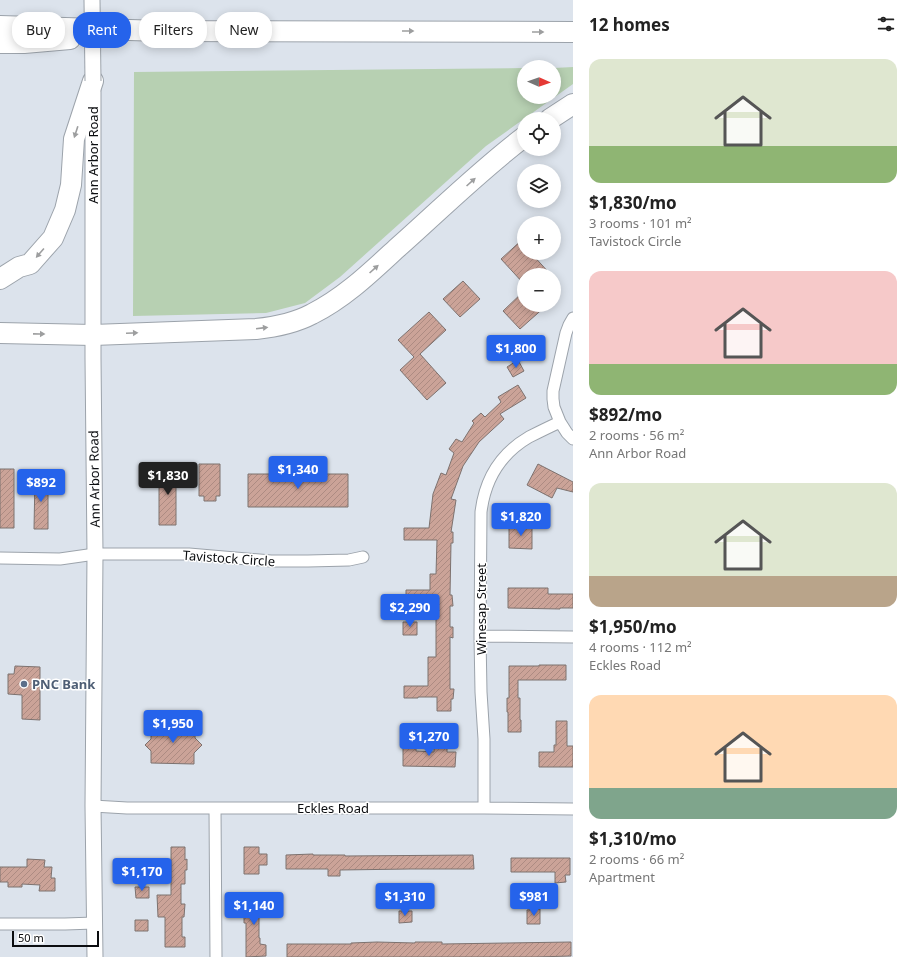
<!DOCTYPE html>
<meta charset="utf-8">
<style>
body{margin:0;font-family:"Noto Sans",sans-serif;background:#f6f6f6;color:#222;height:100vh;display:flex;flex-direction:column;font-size:15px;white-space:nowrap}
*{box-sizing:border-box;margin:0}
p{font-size:13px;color:#767676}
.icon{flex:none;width:22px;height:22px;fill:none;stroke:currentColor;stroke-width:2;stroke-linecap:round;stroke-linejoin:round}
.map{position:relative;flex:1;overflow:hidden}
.details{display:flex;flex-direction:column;background:#fff;width:340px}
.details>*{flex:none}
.guide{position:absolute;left:12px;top:12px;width:380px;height:36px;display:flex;gap:8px}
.needle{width:26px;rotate:92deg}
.controls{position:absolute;left:517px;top:60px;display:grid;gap:8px}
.controls a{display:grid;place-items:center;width:44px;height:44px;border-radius:50%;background:#fff;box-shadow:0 2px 10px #0003;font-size:20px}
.scale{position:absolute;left:12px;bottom:10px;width:87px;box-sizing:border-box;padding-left:4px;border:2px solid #0b0d10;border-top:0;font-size:11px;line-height:14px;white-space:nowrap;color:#0b0d10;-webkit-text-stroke:3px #fff;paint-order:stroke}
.price{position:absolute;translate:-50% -34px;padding:0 9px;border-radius:4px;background:#2563eb;color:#fff;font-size:13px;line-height:26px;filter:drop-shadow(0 1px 2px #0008)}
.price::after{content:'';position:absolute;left:50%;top:24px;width:12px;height:9px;margin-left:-6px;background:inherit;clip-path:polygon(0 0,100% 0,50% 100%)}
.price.current{background:#222;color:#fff}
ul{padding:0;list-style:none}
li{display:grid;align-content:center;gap:8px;height:212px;padding:0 16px}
li span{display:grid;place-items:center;height:124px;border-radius:12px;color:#555}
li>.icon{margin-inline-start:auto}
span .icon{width:72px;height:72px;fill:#fffc;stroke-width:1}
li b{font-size:17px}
h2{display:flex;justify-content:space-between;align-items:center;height:48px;padding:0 16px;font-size:17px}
.chip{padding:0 14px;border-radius:16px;background:#fff;box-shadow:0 2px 10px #0003;font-size:14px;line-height:36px}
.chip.current{background:#2563eb;color:#fff}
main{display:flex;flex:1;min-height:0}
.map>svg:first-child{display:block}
.green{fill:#b7d0b2}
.building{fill:url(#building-hatch);stroke:#7d726f}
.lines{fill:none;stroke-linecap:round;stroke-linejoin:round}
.minor-casing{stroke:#9ca3ab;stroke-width:13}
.secondary-casing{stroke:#9ca3ab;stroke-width:17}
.motorway-casing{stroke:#9ca3ab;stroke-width:22}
.minor{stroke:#fff;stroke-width:11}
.secondary{stroke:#fff;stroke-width:15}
.motorway{stroke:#fff;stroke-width:20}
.secondary-bridge-casing{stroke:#9ca3ab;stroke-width:17;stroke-linecap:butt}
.secondary-bridge{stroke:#fff;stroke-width:15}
.oneway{fill:#9d9e9f}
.service-dot{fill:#5c6f8a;stroke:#fff;stroke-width:1.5}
.labels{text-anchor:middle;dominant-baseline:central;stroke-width:3;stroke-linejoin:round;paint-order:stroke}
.street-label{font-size:13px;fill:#0b0d10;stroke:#fff}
.service-label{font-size:13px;font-weight:bold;fill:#4e5e75;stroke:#fff;text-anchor:start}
</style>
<main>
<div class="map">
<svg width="573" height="957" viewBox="0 0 573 957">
<defs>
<pattern id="building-hatch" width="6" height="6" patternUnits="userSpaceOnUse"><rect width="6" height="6" fill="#cba398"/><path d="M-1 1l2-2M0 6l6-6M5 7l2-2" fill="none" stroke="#ad8b82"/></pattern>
</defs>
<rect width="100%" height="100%" fill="#dce3ec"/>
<!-- green -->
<path class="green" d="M573 67V84L486 146 340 277 305 303 266 313 133 316 134 72 524 68V97H554V68Z"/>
<!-- building -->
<path class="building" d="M524 238V253H531L551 275H524V284L501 259Z
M463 281 480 299 460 317 443 299Z
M524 291V305H547L520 329 503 311Z
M429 312 446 330 420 354 446 383 427 400 400 370 414 357 398 340Z
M518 360 524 371 513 377 507 367Z
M518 385 526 398 500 414 504 419 479 442 463 466 451 499 456 500 451 532H453V543H451L450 595H452L453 606H450V627H453V638L450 637V689H454L453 699H451V711H437V697H418V698H404V686H428V657H436V603H406V590H430V574H436L437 540H404V528H429L433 494 441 473 446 475 454 453 449 449 456 439 462 442 474 423 472 421 481 413 485 417 501 402 498 397Z
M199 464H220V496H216V501H204V496H199Z
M538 464 573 482V492L557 488 552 498 527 485Z
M159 467H176V525H159Z
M0 469H14V528H0Z
M248 474H348V507H248Z
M35 477H48V529H34Z
M509 525H532V549L509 548Z
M508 588H548V594H573V608H560V609L508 608Z
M403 622H417V635H403Z
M539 665H566V680H518V698H520V720H521V732H508V712H507V698H509V666H539Z
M15 666 40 667V720L22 719V695L8 694V674H14Z
M167 720H179L182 727H195V738L202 745 194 753V764L151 763V751L145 745 151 739V727H165Z
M556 721H567V746H573V767H539V752H554V745H556Z
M403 745 416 746V751L434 752V746H447V752H456L455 767 403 766Z
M171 847H185V860L187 859V870H185V884H181V904H185L184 917H182V937H185V947H165V917H158L157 895H171Z
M244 847H259V854H267V865H259V874H244Z
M313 854V855H345V856L473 855 474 869H410L340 870V876H328V869H286V855Z
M511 858H570V875H565L566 882 555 883V872H511Z
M27 859 45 860 44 867H52L51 878H55V891H39L40 885 22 884V887H8V882H0V867H27Z
M135 887H149V898H136Z
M244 896H259V905H266V916H259V938H260V944L266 945V956L246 957V923H244Z
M540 909V924H527V910Z
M399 911H412V922L399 923Z
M135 920H148V931H135Z
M377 942 415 943V942H442V944L571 942V956L535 957H287V944H351V943Z"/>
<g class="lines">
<defs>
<path id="minor" d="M573 318 569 325 566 333 553 391V399L554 407 560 422 567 433 573 439
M0 558 60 559 95 554H189L271 561H308L349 560 363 557
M480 636 573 637
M93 806 127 808H484L573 809
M215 808 216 957
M484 808V739L481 692 480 636 481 512C485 479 500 454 529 437 539 432 549 427 560 422
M0 924H65L94 923"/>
<path id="secondary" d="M93 92V358L95 554 93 806 95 957"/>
<path id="motorway" d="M0 26 162 31 573 32
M0 43H24L70 39
M550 119 573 104
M0 279 19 267 30 264 53 238 65 210 71 185 74 139 93 81
M0 333 93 335 256 329C275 327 295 323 312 314 344 298 370 273 396 249 438 212 479 171 524 137"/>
</defs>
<!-- minor casing -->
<use href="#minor" class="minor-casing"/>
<!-- secondary casing -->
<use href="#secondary" class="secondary-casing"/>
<!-- motorway casing -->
<use href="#motorway" class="motorway-casing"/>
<!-- minor -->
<use href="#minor" class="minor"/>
<!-- secondary -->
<use href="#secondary" class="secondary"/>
<!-- motorway -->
<use href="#motorway" class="motorway"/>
<defs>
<path id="secondary-bridge" d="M92 0 93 81"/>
</defs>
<!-- secondary-bridge casing -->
<use href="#secondary-bridge" class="secondary-bridge-casing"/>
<!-- secondary-bridge -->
<use href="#secondary-bridge" class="secondary-bridge"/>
</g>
<!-- one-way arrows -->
<defs><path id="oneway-solid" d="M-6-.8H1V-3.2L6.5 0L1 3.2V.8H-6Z"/></defs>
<g class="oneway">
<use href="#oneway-solid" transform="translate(408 31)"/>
<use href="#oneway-solid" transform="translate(538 32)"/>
<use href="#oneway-solid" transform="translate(76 132) rotate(108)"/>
<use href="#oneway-solid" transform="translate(471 182) rotate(-42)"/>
<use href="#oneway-solid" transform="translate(40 253) rotate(131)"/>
<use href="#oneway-solid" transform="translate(374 269) rotate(-42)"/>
<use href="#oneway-solid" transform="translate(262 328) rotate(-7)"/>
<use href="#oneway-solid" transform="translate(132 333) rotate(-2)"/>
<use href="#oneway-solid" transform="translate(39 334) rotate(1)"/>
</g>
<!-- markers -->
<circle class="service-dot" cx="24" cy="684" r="4"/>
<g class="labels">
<!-- street labels -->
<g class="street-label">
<text transform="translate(93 155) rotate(-90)">Ann Arbor Road</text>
<text transform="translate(94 479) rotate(-91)">Ann Arbor Road</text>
<text transform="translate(229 558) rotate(4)">Tavistock Circle</text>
<text transform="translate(481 609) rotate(-90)">Winesap Street</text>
<text x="333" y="808">Eckles Road</text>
</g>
<!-- service labels -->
<g class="service-label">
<text x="32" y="684">PNC Bank</text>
</g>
</g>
</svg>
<div class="controls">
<a><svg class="needle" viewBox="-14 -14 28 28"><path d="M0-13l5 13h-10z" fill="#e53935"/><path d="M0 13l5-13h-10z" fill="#767676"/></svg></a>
<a><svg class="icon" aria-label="locate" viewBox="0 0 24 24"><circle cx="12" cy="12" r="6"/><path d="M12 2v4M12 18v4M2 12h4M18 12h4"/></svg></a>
<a><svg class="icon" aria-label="layers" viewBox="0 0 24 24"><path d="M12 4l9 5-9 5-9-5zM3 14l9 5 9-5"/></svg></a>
<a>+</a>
<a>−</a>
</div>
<div class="scale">50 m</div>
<b class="price" style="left:516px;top:369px">$1,800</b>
<b class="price" style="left:298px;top:490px">$1,340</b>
<b class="price current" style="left:168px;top:496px">$1,830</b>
<b class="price" style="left:41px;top:503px">$892</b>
<b class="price" style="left:521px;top:537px">$1,820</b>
<b class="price" style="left:410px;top:628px">$2,290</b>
<b class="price" style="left:173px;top:744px">$1,950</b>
<b class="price" style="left:429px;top:757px">$1,270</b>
<b class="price" style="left:142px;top:892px">$1,170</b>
<b class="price" style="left:405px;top:917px">$1,310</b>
<b class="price" style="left:534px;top:917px">$981</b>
<b class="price" style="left:254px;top:926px">$1,140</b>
<div class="guide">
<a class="chip">Buy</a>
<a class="chip current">Rent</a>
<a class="chip">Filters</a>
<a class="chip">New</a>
</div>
</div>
<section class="details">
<h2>12 homes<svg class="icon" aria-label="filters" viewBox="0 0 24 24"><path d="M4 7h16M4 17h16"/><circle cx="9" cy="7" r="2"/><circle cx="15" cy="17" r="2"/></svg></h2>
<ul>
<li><span style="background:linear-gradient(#dfe7d0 70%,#8fb573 0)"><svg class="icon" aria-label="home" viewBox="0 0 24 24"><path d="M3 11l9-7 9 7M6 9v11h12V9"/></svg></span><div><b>$1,830/mo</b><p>3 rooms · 101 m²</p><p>Tavistock Circle</p></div></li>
<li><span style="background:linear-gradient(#f6c9c9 75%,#8fb573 0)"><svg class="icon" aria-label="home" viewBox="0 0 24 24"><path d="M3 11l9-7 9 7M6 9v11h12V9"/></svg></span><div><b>$892/mo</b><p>2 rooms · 56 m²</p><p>Ann Arbor Road</p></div></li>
<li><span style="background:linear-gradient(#dfe7d0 75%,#b9a48a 0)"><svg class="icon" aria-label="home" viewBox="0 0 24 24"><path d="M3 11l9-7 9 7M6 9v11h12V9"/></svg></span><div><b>$1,950/mo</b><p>4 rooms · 112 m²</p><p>Eckles Road</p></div></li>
<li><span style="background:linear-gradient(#ffd9b3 75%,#7fa58c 0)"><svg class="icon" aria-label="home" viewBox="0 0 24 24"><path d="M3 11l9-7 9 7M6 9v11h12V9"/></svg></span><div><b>$1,310/mo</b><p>2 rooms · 66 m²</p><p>Apartment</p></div></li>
</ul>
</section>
</main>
